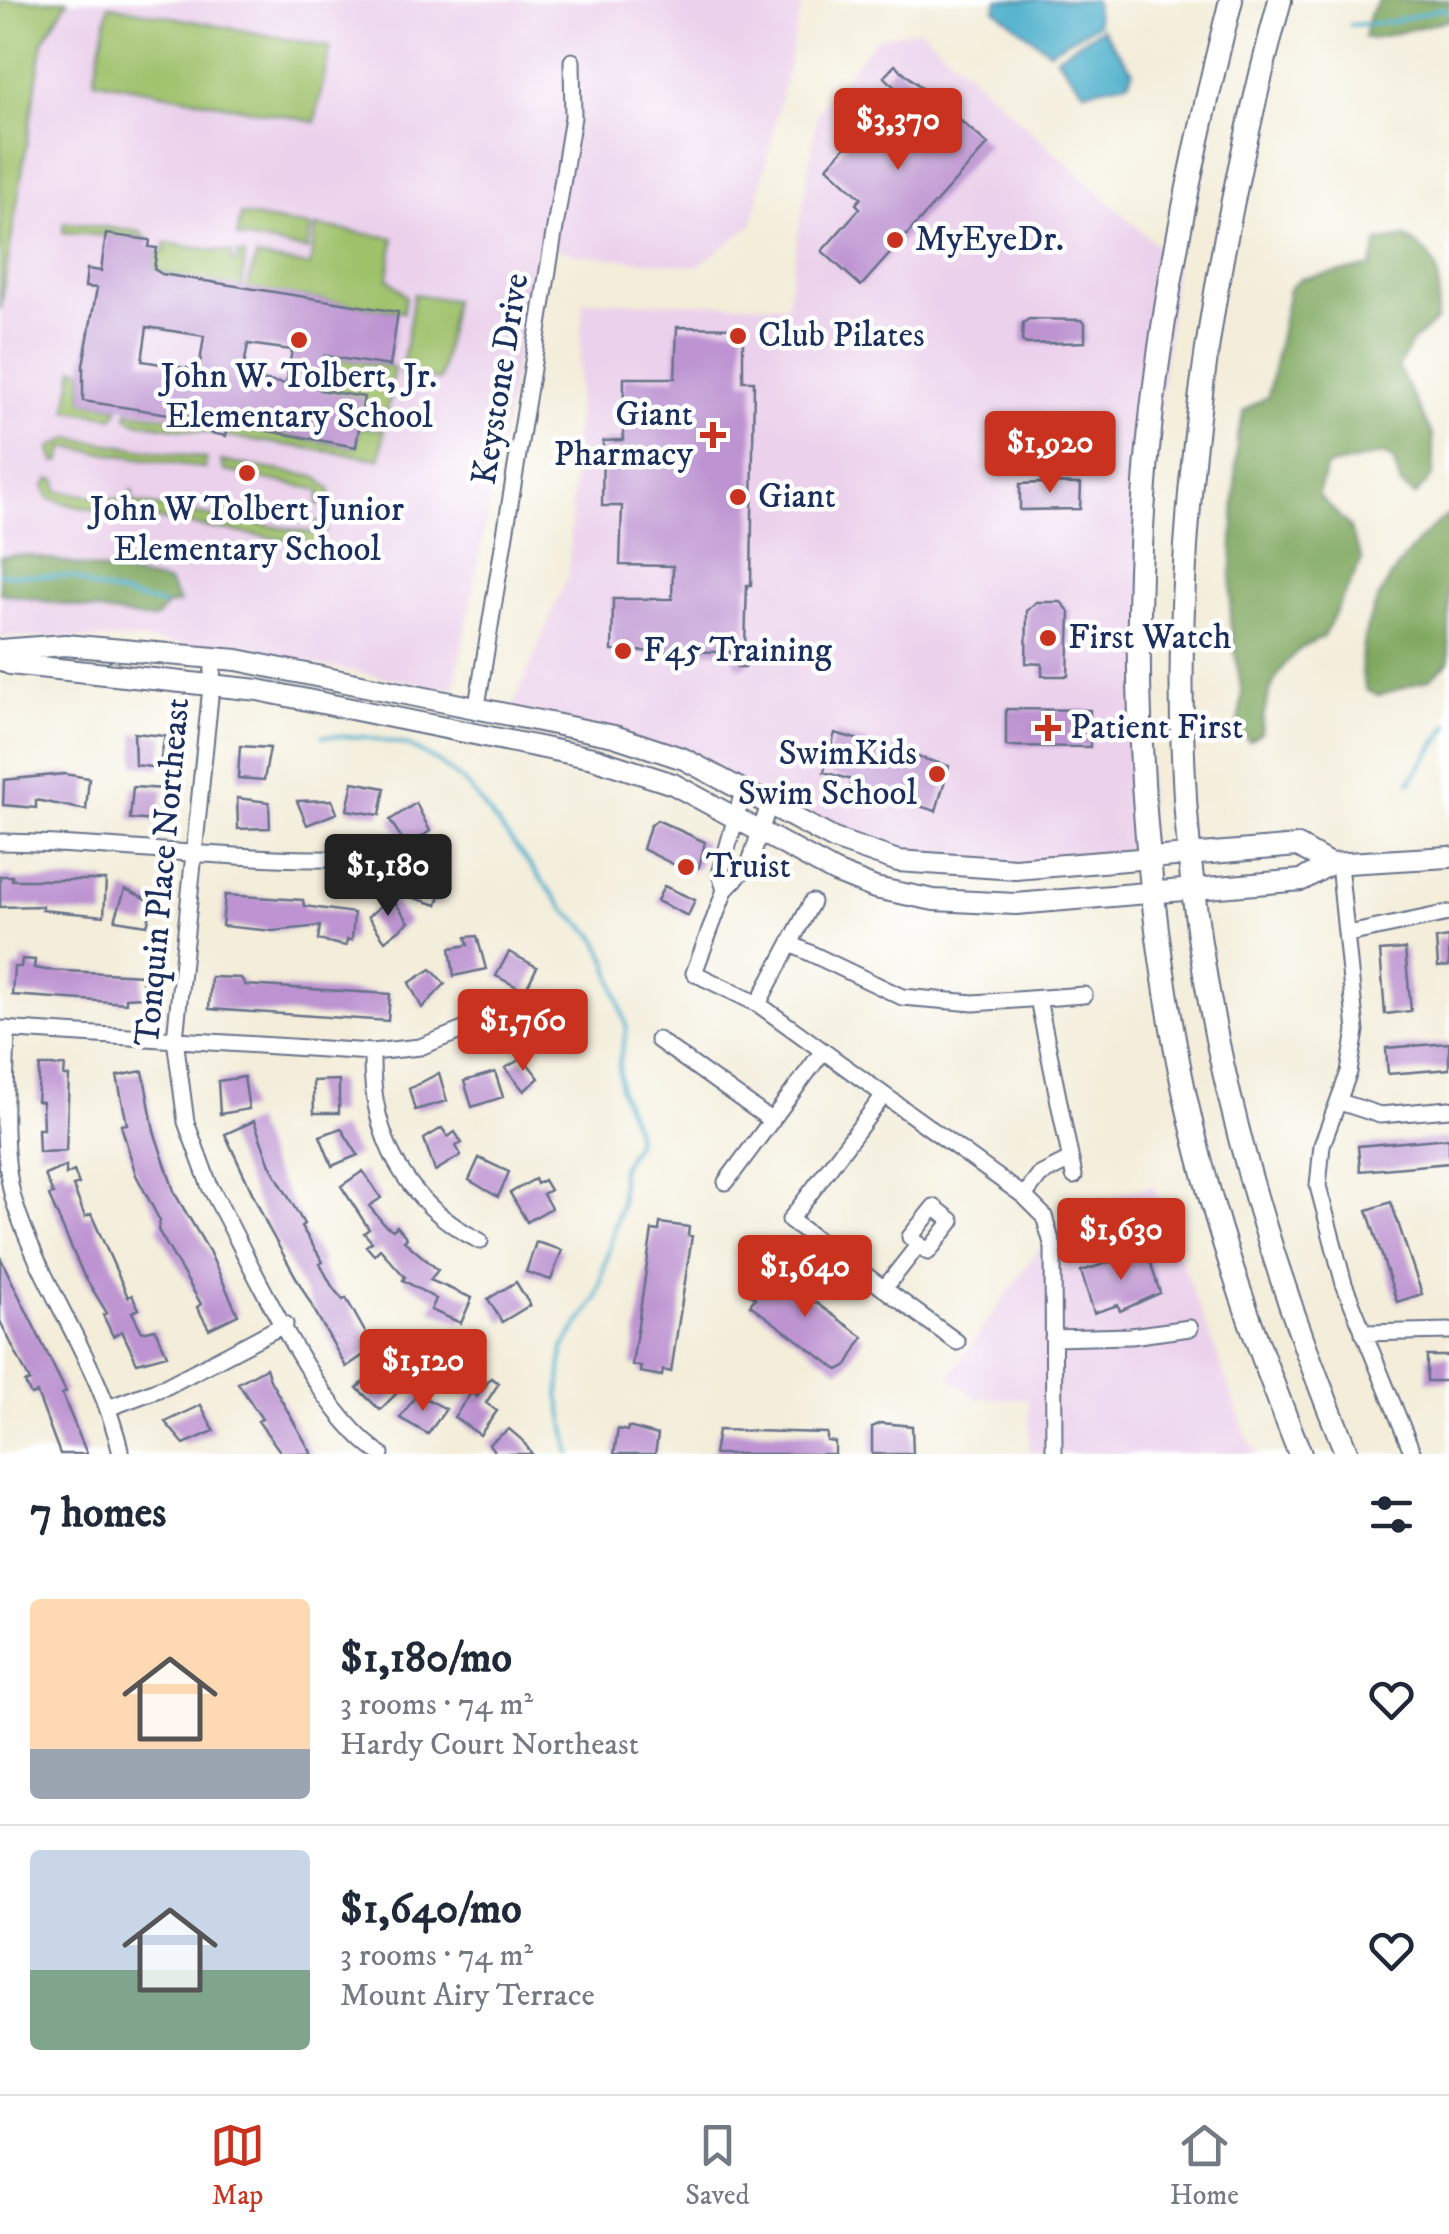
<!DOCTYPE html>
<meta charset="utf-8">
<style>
body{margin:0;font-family:"IM FELL DW Pica",serif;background:#f2f2f3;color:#1f2937;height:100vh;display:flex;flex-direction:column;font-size:38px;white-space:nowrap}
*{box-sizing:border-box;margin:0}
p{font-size:32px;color:#747a83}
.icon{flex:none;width:55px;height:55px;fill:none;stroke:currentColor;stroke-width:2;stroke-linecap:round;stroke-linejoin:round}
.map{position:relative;height:1454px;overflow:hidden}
.sheet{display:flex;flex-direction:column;background:#fff;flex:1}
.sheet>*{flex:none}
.price{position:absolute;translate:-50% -85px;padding:0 22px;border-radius:10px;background:#c8321e;color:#fff;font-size:32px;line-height:65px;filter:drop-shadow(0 2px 5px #0008)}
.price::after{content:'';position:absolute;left:50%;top:60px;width:30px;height:22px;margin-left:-15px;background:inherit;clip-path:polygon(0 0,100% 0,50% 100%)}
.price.current{background:#222;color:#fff}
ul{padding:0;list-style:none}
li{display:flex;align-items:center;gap:30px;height:250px;padding:0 30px}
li+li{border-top:2px solid #e0e1e3}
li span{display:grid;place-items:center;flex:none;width:280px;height:200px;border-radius:10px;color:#555}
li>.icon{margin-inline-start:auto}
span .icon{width:120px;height:120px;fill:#fffc;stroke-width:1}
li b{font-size:42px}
h2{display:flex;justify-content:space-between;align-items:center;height:120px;padding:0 30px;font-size:42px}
.menu{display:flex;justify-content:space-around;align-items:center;height:140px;border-top:2px solid #e0e1e3;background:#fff;font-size:28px;color:#747a83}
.menu a{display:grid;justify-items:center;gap:5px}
.menu .current{color:#c8321e}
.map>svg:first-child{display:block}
.built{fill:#ebd1eb}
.green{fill:#9fc16a;stroke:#5d7864;stroke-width:2.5}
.forest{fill:#7fa75e;stroke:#4d6b5e;stroke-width:2.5}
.water{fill:#4cafcb;stroke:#346f94;stroke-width:2.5}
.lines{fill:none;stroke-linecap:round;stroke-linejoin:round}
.stream{stroke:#4cafcb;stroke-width:4}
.building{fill:#bd94d1;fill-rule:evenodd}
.minor-casing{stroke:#677289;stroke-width:19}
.tertiary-casing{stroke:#677289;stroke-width:24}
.secondary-casing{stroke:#677289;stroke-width:26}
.minor{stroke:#fff;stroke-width:15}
.tertiary{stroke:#fff;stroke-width:20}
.secondary{stroke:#fff;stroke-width:22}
.poi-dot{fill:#c8321e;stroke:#fff;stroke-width:4}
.labels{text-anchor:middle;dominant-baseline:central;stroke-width:9;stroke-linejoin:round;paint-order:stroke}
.poi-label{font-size:35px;fill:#1b2f5e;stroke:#fff;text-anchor:start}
.street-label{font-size:35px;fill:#1b2f5e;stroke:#fff}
</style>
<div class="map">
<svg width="1449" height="1454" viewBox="0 0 1449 1454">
<rect width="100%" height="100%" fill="#fff"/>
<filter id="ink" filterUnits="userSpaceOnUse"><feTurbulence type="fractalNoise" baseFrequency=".01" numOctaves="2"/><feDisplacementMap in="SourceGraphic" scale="20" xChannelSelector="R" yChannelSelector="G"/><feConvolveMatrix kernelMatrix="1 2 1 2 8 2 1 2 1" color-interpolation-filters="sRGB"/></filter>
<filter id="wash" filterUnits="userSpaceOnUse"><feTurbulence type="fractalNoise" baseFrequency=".0048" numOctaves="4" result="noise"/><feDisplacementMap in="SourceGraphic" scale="40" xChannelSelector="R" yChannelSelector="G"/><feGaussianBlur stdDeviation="2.25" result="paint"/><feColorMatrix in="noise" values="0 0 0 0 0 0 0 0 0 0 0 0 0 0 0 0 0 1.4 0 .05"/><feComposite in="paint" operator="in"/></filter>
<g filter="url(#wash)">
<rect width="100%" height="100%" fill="#f3edd9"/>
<!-- built -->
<path class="built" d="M0 0H803L752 225 698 266 581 255 538 244 454 690 255 653 144 640 0 637Z
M920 29 1175 262 1142 582 1150 857 1015 869 872 846 716 774 510 714 568 575 583 301 787 305 818 110 877 38Z
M1153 1185 1247 1436 1257 1454H1030L1028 1399 976 1398 949 1377 1034 1255 1077 1206Z"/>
<!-- green -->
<path class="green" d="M0 0H68L43 41 0 310Z
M109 5 330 47 315 122 94 80Z
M241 215 311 227 307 250 237 237Z
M64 222 140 232 148 240 63 232Z
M316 226 394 238 388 278 406 296 403 312 247 289 256 257 310 266Z
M166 243 232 253V262L237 263 238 254 245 255 242 289 194 282 154 269 156 252H164Z
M414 294 453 300 440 380 401 374Z
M325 356 394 367 386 422 360 419 320 390Z
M74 368 82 370 83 401 119 407 114 417 67 410Z
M128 411 211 424 210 433 137 422 127 417Z
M228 427 356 447 359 427 384 430 380 459 226 436Z
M70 438 206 459 205 468 65 447 60 462H55L50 448Z
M221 461 317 477 330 489 331 502 318 505 320 490 225 471Z
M50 479 57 480V491L126 501 132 491 133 502 220 518 224 506 227 519 313 533 315 521 323 524 326 532 311 544 79 507 49 498 44 486Z"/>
<!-- forest -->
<path class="forest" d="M1380 0H1449V20L1372 39 1364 37 1369 15Z
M1405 237C1444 259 1441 282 1436 321L1411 343 1398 367 1433 436V475L1415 496 1401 485 1393 460 1383 454 1326 467 1318 495 1349 526 1362 560 1323 637C1280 652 1266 691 1261 733L1249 741 1238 729 1242 694 1230 621 1237 439 1244 411 1268 396 1289 289 1299 279 1371 267 1378 242Z
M1449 514V662L1430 679 1378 696 1366 690C1346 628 1401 549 1449 514Z
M25 555 168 582 180 603 168 605 155 619H145L0 593V557Z"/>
<!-- water -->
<path class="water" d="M997 0H1095L1097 24 1049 51 995 9Z
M1101 28 1133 71 1128 82 1084 91 1056 57Z"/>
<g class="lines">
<!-- stream -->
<path class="stream" d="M1350 25 1393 22 1441 8 1449 12
M0 574 74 577 91 587 163 605
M322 736 364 737 407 745 437 761 467 785 566 911 595 936 607 960 627 1029 619 1062 620 1089 636 1131 635 1144 621 1168V1203L596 1299 563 1348 559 1395 570 1454
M1410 782 1449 725"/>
</g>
<g id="blocks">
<!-- building -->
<path class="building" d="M895 65 988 144 861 286 822 251 860 208 856 204 861 198 827 167 897 89 884 77Z
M106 234 150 240 149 247 157 248 154 269 162 274 398 312 390 366 325 356 320 390 364 397 356 447 247 427H228L226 436 210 433 211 424 195 418 83 401V365L97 288 85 287 87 269 101 271ZM147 327 204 336 199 370 142 361ZM248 344 292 350 286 384 242 377Z
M1029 319 1081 320 1085 323V342L1027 344 1022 341 1023 323Z
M677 327 743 328V381H754L751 585H747L745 646 751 661 745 667H737L731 652 612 651 613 599H672L673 566 620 565 622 506H602L603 441 623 440 624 378H675Z
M1042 483 1081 484 1080 509 1020 510V484Z
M1036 602H1061L1070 612 1068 676H1042V664L1026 663 1027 611Z
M1006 709 1090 710V747L1006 746Z
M134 733 165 736 159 768 135 765Z
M835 733 949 766 936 811 850 786 852 780 824 772Z
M240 746 270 748 264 780 238 778Z
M64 774 89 778 86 810 36 800V808L3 805 4 780Z
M353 782 385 788 380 815 347 810Z
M133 787 164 789 157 821 130 819Z
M237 798 269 802 270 828 238 829Z
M332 800 337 813 307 825 297 801Z
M416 803 430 831 407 847 390 820Z
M657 820 705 842 699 867 689 872 643 849 650 826Z
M415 865 447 875 437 905 411 897Z
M0 876H12V880H106L104 916 42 910V906L0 907Z
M664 886 695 900 688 916 657 901Z
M125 889 154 902 147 925 115 920Z
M225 895 303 900 304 906 354 913 352 940H347L346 946 318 940 320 926 273 931 222 926Z
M391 897 409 922 385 941 368 917Z
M477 936 486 969 454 976 450 948 468 945 466 937Z
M1449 937V966L1438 967 1436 939Z
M1405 949 1411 1011 1385 1014 1380 951Z
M509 952 537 967 525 991 496 976Z
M22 959 35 960 34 968 46 970 143 975 142 997 126 998V1003L12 995 14 967H21Z
M431 969 445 984 422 1008 409 983Z
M211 977 241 978 245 985 390 994 388 1021 209 1009Z
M555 999 562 1030 535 1036 528 1005Z
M1449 1043V1069L1388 1074 1386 1048Z
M523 1058 539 1078 524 1091 505 1068Z
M40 1066H65L64 1076H69L66 1151 39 1152 38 1129H43L42 1102 37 1101Z
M143 1071 154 1131 175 1194 209 1251 238 1315 209 1329 197 1307 201 1304 158 1230 160 1221 136 1175 121 1125 127 1124 117 1076Z
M495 1072 503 1097 472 1107 464 1081Z
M439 1073 447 1101 415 1110 409 1089Z
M244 1077 249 1109 220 1114 218 1081Z
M339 1080V1113H314L313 1081Z
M254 1121 270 1165 304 1224 301 1226 323 1262 320 1264 333 1288 343 1300 346 1298 374 1348 346 1367 268 1227 225 1134Z
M341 1128 358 1155 332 1166 320 1136Z
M442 1128 448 1137 455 1132 462 1143 456 1146 461 1155 435 1171 424 1139Z
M1449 1138V1163L1360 1171 1358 1146Z
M479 1158 509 1172 498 1197 469 1180Z
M66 1166V1175L74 1171 79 1184 73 1186 85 1217 91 1214 128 1297 132 1295 139 1309 132 1312 142 1332 155 1329 167 1355 137 1363 122 1331 113 1336 103 1315 107 1313 83 1274 49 1196 53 1194 45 1175Z
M363 1171 381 1198 369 1206 385 1225 393 1230 397 1226 407 1238 404 1241 438 1270 430 1280 472 1298 461 1323 431 1310 436 1299 403 1280 405 1277 380 1249 374 1255 366 1246 372 1242 364 1233 369 1229 341 1186Z
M535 1179 537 1184 544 1180 550 1190 543 1194 551 1208 527 1222 510 1193Z
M1391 1202 1422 1294 1397 1302 1367 1210Z
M660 1223 689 1227 688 1235 692 1236 671 1372 663 1370 662 1376 640 1372 641 1366 632 1365 652 1230 659 1231Z
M536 1242 562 1250 551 1280 526 1272Z
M1147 1251 1160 1293 1120 1311 1118 1305 1094 1313 1081 1271Z
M0 1257 66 1392 62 1394 87 1454H60L37 1393 31 1395 25 1383 30 1381 0 1321Z
M774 1272 863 1337 847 1365 838 1370 750 1305 755 1298 748 1293 764 1273 770 1278Z
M516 1282 530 1305 502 1322 488 1299Z
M1427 1356H1449V1381H1427Z
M379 1366 399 1391 380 1410 357 1388Z
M266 1368 270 1380 312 1454H282L258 1421 262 1419 238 1383Z
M491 1378 499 1383 486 1403 497 1411 480 1435 454 1417 471 1393 477 1397Z
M417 1394 446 1409 428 1434 400 1418Z
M201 1405 214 1431 184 1444 165 1422Z
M881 1423 912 1426 913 1454H872V1427Z
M628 1427 658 1435 655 1454H614L618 1429 627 1431Z
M509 1429 522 1440 532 1454H496L489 1444Z
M718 1430 827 1433V1441L835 1442V1454H714Z"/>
</g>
</g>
<g filter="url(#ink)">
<use href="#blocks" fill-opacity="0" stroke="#677289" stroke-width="2.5"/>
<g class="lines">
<defs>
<path id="minor" d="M214 658 175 1039 186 1122 210 1187C250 1259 315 1412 381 1454
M477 706 573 117 572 61
M744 788 720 874 725 890 749 865 769 805
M0 842C118 844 235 861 353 859
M1339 864 1356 1031 1349 1072 1322 1145 1318 1186 1344 1284 1413 1454
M725 890 694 973 758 1004 1024 1196 1044 1216 1053 1247 1054 1454
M1348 934 1449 913
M791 944 902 997 974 1003 1084 995
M1038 999 1074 1176
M758 1004 812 902
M0 1029 372 1052 420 1047 478 1024
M7 1029C6 1084 0 1145 13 1198 40 1287 101 1363 121 1454
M658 1040 772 1121
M372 1052C370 1135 404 1203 480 1241
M884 1095 790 1220 957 1342
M1340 1102 1380 1115 1449 1109
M726 1182 823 1051
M1024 1196 1040 1175 1070 1160
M934 1207 952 1221 928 1252 910 1237Z
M884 1289 919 1244
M1363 1333 1449 1331
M1053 1338 1131 1336 1190 1328
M108 1408 167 1386 285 1324"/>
<path id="tertiary" d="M0 650 65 645 237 660 614 736 684 759 834 839 898 861 1015 869 1298 846 1330 864
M0 659 10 664 258 690 593 758 673 784 835 872 875 888 934 900 1016 904 1302 880 1330 864 1449 857"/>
<path id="secondary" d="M1231 0C1197 134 1168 271 1152 409 1128 619 1137 841 1176 1050 1201 1189 1248 1323 1300 1454
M1280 0C1207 274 1163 567 1189 851 1208 1059 1267 1261 1347 1454"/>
</defs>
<!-- minor casing -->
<use href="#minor" class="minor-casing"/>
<!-- tertiary casing -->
<use href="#tertiary" class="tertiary-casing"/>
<!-- secondary casing -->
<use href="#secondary" class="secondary-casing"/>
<!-- minor -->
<use href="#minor" class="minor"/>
<!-- tertiary -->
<use href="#tertiary" class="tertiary"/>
<!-- secondary -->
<use href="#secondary" class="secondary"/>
</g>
</g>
<!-- markers -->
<g class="poi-dot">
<circle cx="895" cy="240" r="10"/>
<circle cx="738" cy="336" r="10"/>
<circle cx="299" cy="340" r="10"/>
<path d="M708 420h10v10h10v10h-10v10h-10v-10h-10v-10h10z"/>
<circle cx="247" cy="473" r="10"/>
<circle cx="738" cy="497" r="10"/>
<circle cx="1048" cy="638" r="10"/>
<circle cx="623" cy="651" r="10"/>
<path d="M1043 713h10v10h10v10h-10v10h-10v-10h-10v-10h10z"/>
<circle cx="937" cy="774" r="10"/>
<circle cx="686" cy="867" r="10"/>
</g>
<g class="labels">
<!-- poi labels -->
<g class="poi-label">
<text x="915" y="240">MyEyeDr.</text>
<text x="758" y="336">Club Pilates</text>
<text x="299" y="377" text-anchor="middle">John W. Tolbert, Jr.<tspan x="299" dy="40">Elementary School</tspan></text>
<text x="693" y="415" text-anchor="end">Giant<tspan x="693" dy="40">Pharmacy</tspan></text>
<text x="758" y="497">Giant</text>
<text x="247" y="510" text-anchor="middle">John W Tolbert Junior<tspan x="247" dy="40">Elementary School</tspan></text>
<text x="1068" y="638">First Watch</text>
<text x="643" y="651">F45 Training</text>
<text x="1070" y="728">Patient First</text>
<text x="917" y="754" text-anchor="end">SwimKids<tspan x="917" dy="40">Swim School</tspan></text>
<text x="706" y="867">Truist</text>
</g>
<!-- street labels -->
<g class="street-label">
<text transform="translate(501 379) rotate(-81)">Keystone Drive</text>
<text transform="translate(163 872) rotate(-85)">Tonquin Place Northeast</text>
</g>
</g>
</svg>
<b class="price" style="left:898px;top:173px">$3,370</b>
<b class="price" style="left:1050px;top:496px">$1,920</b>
<b class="price current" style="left:388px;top:919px">$1,180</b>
<b class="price" style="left:523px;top:1074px">$1,760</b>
<b class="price" style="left:1121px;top:1283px">$1,630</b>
<b class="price" style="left:805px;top:1320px">$1,640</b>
<b class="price" style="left:423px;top:1414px">$1,120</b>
</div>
<section class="sheet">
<h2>7 homes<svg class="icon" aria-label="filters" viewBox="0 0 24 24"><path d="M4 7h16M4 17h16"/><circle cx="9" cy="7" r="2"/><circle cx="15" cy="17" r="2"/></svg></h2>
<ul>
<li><span style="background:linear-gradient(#ffd9b3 75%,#9aa5b1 0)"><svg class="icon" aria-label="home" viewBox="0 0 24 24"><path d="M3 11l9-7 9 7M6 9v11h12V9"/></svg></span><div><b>$1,180/mo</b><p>3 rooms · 74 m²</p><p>Hardy Court Northeast</p></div><svg class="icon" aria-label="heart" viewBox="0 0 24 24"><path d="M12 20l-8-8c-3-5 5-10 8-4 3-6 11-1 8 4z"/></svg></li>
<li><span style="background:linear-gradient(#c9d6e8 60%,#7fa58c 0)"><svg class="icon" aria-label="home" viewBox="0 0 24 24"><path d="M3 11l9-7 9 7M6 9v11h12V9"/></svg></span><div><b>$1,640/mo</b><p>3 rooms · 74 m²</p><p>Mount Airy Terrace</p></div><svg class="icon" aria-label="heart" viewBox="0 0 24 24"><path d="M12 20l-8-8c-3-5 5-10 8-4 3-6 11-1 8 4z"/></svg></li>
</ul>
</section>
<nav class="menu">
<a class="current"><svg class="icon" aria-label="map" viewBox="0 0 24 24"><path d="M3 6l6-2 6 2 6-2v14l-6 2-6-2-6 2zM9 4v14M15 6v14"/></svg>Map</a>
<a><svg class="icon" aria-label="saved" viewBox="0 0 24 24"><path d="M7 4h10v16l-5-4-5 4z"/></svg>Saved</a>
<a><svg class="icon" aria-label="home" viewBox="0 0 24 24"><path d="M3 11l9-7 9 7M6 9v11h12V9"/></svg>Home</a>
</nav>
